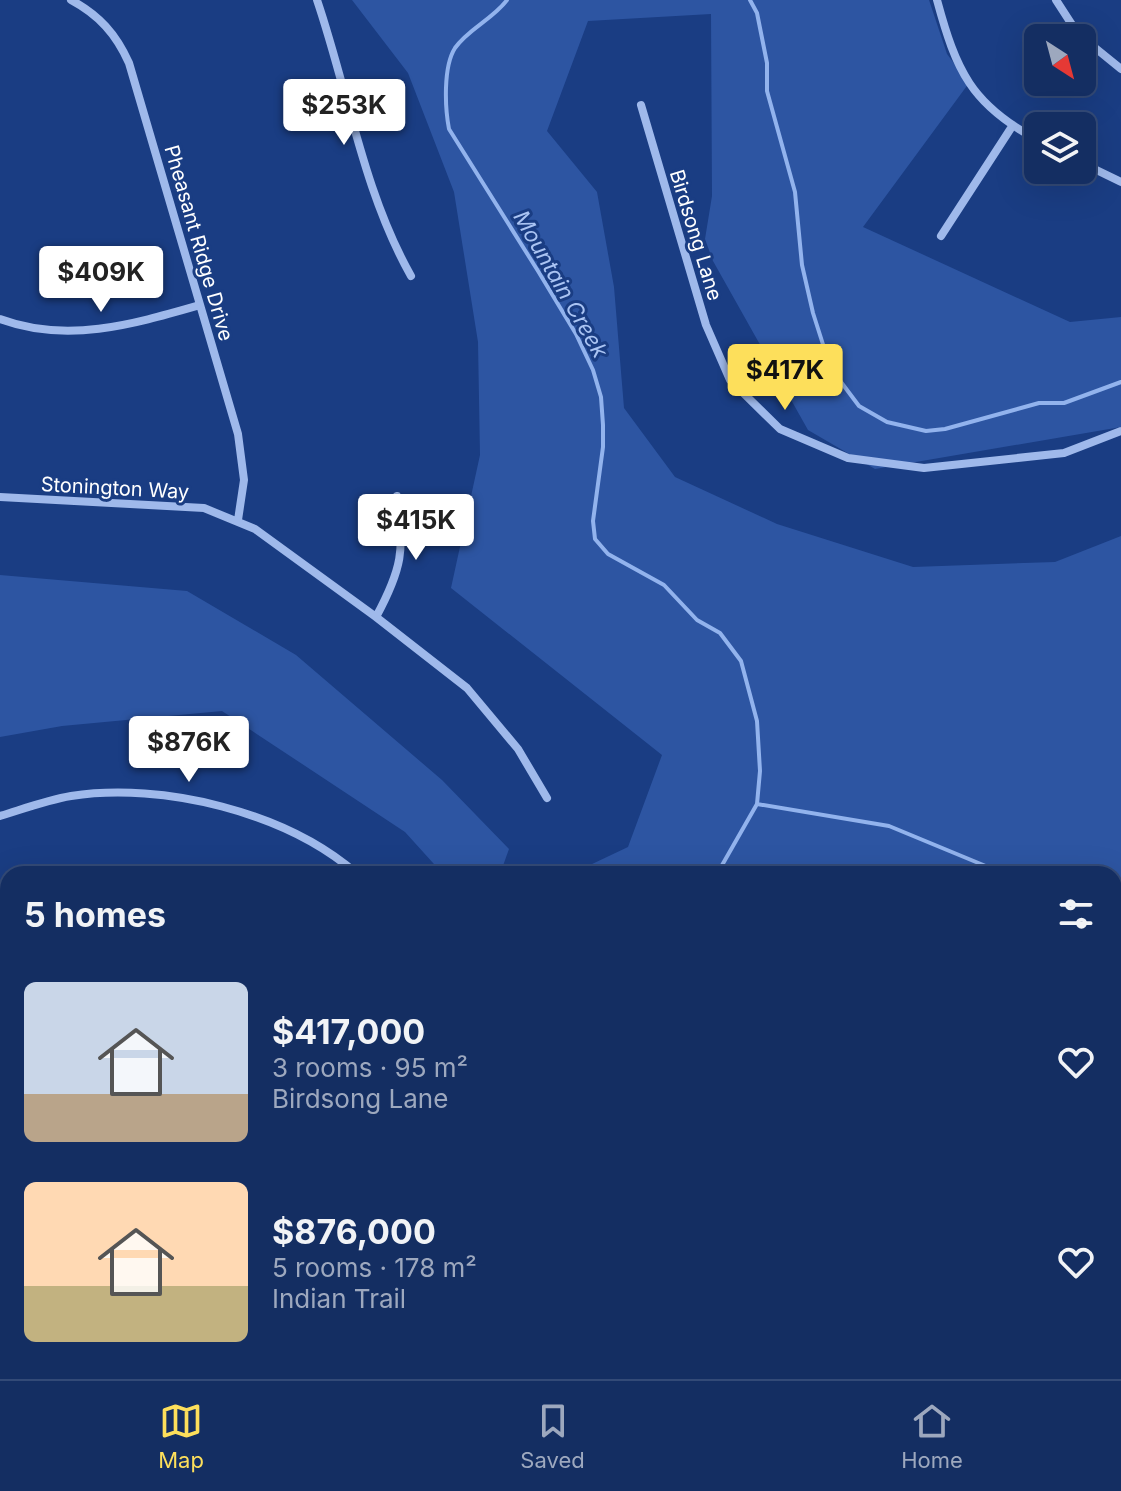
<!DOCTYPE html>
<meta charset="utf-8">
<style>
body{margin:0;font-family:Inter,sans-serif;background:#1d3668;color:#f1f3f6;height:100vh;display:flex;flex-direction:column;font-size:30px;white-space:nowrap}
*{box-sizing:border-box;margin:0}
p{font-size:26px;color:#9da8be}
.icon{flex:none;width:44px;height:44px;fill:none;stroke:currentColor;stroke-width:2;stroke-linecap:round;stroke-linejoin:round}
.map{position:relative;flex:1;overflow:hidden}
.drawer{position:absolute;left:0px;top:866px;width:1122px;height:514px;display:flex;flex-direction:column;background:#142e62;border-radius:24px 24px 0 0;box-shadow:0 8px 32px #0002,0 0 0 2px #334a77}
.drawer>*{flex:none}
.needle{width:52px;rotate:144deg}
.tools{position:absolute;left:1024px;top:24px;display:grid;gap:16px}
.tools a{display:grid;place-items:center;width:72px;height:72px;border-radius:12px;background:#142e62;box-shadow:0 8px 32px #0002,0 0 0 2px #334a77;font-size:40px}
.price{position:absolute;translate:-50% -68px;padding:0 18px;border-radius:8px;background:#fff;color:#222;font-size:26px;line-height:52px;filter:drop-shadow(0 2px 4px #0008)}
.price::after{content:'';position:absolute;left:50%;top:48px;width:24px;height:18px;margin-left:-12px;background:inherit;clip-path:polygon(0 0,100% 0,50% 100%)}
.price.on{background:#fddf5b;color:#111}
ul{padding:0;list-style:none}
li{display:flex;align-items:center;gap:24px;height:200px;padding:0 24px}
li span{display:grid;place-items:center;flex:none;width:224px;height:160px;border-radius:12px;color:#555}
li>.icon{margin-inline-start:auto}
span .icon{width:96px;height:96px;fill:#fffc;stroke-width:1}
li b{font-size:34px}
h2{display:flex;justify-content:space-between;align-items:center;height:96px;padding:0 24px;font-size:34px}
.menu{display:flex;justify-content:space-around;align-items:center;height:112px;border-top:2px solid #334a77;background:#142e62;font-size:22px;color:#9da8be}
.menu a{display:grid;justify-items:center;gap:4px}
.menu .on{color:#fddf5b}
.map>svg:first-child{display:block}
.green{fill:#2d55a2}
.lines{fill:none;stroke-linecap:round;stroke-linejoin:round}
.stream{stroke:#92b3ed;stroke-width:4}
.minor{stroke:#9fb9eb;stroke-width:8}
.labels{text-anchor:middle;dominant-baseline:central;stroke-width:6;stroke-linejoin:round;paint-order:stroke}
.street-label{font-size:20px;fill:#fff;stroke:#1a3d83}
.water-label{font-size:22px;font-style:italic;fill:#aac4f3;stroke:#1a3d83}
</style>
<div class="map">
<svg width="1121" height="1379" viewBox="0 0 1121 1379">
<rect width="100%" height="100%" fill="#1a3d83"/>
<!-- green -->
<path class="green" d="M352 0H929L947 54 969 83 863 227 1070 322 1121 317V427L875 469 808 430 713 261 705 239 712 196 711 14 588 21 547 131 597 192 614 287 624 408 675 477 777 524 913 567 1055 562 1121 536V996L1114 991V874H571L628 847 662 755 451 588 480 455 478 342 454 192 408 73Z
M0 575 187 591 296 655 442 780 509 849 500 874H443L405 832 222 711 62 726 0 737Z
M0 915H8V1256L0 1268Z"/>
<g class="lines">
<!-- stream -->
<path class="stream" d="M507 0C493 19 468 29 455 48 443 67 445 108 449 129L538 271 576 334 593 370 601 397 603 425V447L593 521 595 539 608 554 664 585 697 620 720 633 741 661 757 721 760 771 757 804 717 874
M750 0 757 13 767 63V91L795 192 802 265 813 313 827 357 841 382 859 406 887 422 926 431 945 429 1039 403H1064L1121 382
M757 804 889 826 1005 874
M1114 916 1121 921
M0 1121 8 1120"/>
<!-- minor -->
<path class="minor" d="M71 0C99 15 116 34 129 63L238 434 244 480 238 520
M317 0C348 91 363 191 411 276
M937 0C956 70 971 105 1038 140
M1056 0 1078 34 1121 69
M641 105 706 325 730 380 780 429 848 458 924 468 1064 453 1121 431
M1082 163 1121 182
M941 236 1013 125
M0 319C67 344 134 324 200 305
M0 497 204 508 255 529 376 617 467 688 518 749 547 798
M376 617C402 569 405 550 397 496
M0 816C23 809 47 800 71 796 163 782 286 812 357 874
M1114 1095 1121 1102
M1114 1142 1121 1140
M743 1372 749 1379
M48 1379 58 1372
M185 1379 186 1372
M455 1379 456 1372
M1011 1379 1014 1372"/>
</g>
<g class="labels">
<!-- street labels -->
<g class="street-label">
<text transform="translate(696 235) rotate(73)">Birdsong Lane</text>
<text transform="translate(199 243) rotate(74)">Pheasant Ridge Drive</text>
<text transform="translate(115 488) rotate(3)">Stonington Way</text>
</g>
<!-- water labels -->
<g class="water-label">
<text transform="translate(561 284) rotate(60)">Mountain Creek</text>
</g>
</g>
</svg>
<div class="tools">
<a><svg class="needle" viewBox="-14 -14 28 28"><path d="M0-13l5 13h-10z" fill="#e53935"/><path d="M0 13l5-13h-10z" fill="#9da8be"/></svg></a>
<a><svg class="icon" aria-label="layers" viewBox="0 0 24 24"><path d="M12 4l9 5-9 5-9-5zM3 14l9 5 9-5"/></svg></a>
</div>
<b class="price" style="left:344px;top:147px">$253K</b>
<b class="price" style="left:101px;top:314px">$409K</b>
<b class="price on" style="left:785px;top:412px">$417K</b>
<b class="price" style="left:416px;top:562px">$415K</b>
<b class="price" style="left:189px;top:784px">$876K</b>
<section class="drawer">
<h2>5 homes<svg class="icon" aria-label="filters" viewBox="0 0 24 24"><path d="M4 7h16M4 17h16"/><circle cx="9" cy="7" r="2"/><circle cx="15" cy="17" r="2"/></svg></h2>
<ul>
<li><span style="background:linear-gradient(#c9d6e8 70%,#b9a48a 0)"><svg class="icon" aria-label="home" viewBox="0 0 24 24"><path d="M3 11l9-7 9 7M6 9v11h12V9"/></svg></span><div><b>$417,000</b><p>3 rooms · 95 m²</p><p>Birdsong Lane</p></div><svg class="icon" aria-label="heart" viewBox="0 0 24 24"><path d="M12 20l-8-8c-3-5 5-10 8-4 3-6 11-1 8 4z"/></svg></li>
<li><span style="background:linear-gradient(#ffd9b3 65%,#c2b280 0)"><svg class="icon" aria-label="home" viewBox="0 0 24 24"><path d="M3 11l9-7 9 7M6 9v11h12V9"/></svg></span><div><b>$876,000</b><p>5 rooms · 178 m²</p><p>Indian Trail</p></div><svg class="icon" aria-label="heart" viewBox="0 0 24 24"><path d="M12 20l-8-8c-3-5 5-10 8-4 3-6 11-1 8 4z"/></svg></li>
</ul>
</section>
</div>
<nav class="menu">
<a class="on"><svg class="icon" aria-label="map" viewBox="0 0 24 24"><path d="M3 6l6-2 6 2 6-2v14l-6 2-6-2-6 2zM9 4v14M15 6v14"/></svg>Map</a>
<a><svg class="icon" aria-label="saved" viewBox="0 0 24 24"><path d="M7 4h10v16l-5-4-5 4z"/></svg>Saved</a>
<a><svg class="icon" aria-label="home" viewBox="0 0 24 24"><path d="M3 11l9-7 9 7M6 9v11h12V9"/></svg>Home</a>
</nav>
